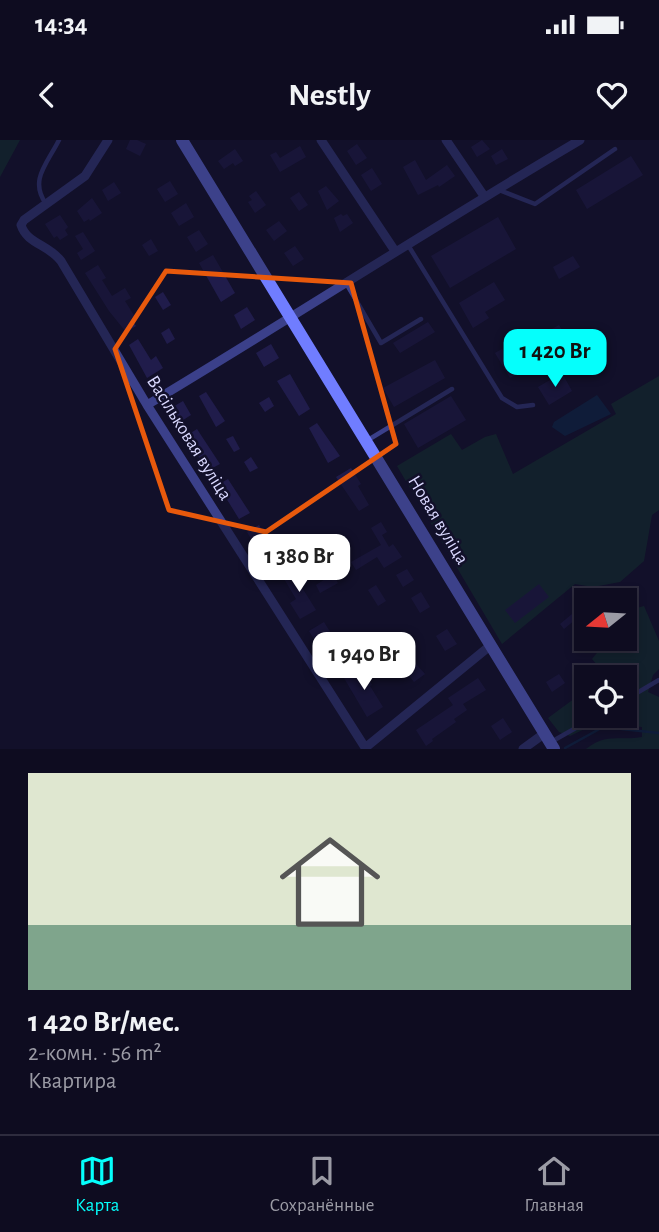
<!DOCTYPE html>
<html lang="ru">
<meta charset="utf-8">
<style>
body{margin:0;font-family:"Alegreya Sans",sans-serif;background:#171529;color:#f1f3f6;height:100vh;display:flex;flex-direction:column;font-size:26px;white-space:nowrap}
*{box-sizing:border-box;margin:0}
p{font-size:23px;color:#9b9ba5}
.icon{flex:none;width:38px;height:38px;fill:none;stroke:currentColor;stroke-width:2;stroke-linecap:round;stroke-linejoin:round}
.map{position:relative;height:609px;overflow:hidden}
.side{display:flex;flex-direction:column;background:#0e0c20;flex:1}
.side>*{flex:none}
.needle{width:46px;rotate:252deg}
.buttons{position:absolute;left:574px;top:448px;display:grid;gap:14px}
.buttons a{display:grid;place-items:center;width:63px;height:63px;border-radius:0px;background:#0e0c20;box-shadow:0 4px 10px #0003,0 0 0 2px #2e2c3e;font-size:35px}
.price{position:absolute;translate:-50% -60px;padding:0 16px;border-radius:14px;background:#fff;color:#222;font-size:23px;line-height:46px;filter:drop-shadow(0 2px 4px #0008)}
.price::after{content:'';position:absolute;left:50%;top:42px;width:21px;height:16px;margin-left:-10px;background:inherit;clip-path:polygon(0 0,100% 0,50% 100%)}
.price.selected{background:#05fffc;color:#111}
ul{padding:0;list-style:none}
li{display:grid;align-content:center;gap:14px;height:371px;padding:0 28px}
li span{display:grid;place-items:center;height:217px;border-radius:0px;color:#555}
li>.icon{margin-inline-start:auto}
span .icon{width:126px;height:126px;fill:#fffc;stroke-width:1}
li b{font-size:30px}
.status{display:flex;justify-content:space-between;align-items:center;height:49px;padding:0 35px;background:#0e0c20;direction:ltr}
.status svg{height:19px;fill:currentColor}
header{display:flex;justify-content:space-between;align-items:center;height:91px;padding:0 28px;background:#0e0c20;font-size:32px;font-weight:700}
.dock{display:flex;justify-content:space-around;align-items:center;height:98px;border-top:2px solid #2e2c3e;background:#0e0c20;font-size:19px;color:#9b9ba5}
.dock a{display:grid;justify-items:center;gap:4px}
.dock .selected{color:#05fffc}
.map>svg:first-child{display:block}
.green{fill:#13342f}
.water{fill:#0c2b4d}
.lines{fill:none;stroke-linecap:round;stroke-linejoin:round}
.stream{stroke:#0c2b4d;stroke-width:2.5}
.building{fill:#201c4b}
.lane{stroke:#3b408a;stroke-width:4.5}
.street{stroke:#3b408a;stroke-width:9}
.secondary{stroke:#707dff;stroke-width:12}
.marked{fill:none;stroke:#e8590c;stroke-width:5;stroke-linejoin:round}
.labels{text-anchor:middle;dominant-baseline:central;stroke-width:5;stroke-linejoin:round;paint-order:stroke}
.street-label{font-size:19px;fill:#dad9ff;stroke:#12102a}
</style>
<div class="status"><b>14:34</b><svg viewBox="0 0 49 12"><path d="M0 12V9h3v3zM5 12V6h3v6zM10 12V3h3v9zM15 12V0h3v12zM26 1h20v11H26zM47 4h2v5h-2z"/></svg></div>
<header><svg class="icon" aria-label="back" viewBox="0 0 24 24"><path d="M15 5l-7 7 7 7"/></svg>Nestly<svg class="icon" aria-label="heart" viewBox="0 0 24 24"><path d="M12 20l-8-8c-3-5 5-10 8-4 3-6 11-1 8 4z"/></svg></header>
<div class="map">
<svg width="659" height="609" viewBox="0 0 659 609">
<rect width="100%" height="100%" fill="#12102a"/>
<!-- green -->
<path class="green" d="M0 0H20L0 37Z
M659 236V370L652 375 644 421 620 442 593 447 575 444 502 504 397 326 451 294 462 310 485 297 496 294 513 334 616 274 611 264Z
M644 466 659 501V529L653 535 648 552 659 557V609H586C606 593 619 601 642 597V587L599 582 570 596 559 592 548 578 586 550V576H625V537H603L606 535 592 519 608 499H625V476L633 469Z"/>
<!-- water -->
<path class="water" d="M597 255 611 274 565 296 552 287 554 282Z"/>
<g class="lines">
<!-- stream -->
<path class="stream" d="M565 608 603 587 659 593"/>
</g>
<!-- building -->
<path class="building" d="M130 0H137L146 4 140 16 126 9Z
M482 0 490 9 477 17 471 7Z
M357 4 367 18 356 25 347 11Z
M300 6 306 17 280 32 270 15 276 12 280 18Z
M235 9 243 21 235 26 233 23 224 29 218 21Z
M502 9 508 19 496 25 491 16Z
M631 16 643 35 587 69 576 50Z
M415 20 426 40 447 25 455 36 439 47 438 45 418 55 403 27Z
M372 28 382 44 371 51 361 35Z
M170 41 178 54 165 62 157 49Z
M114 42 121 53 108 61 102 50Z
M326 46 339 61 327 70 318 51Z
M256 51 266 65 255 73 248 62 252 60 249 56Z
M299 52 308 65 299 71 290 58Z
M92 58 102 73 90 81 89 79 84 82 77 71Z
M186 63 194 77 179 86 171 73Z
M341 74 343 76 347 74 353 83 340 92 334 78Z
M60 75 68 87 65 90 68 95 60 100 57 96 54 98 45 84Z
M498 77 516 109 450 148 431 116Z
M279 81 287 91 274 101 266 90Z
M199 90 208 104 196 112 187 97Z
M83 92 95 111 81 120 77 113 83 109 75 96Z
M151 99 158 111 149 116 142 105Z
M295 106 304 119 293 126 284 113Z
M213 115 235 153 221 162 199 123Z
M573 116 580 127 559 139 553 127Z
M98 125 106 138 102 140 112 156 125 148 131 158 125 161 135 177 131 179 136 186 126 192 109 171 85 133Z
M494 142 505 160 485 172 489 178 473 188 459 163Z
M163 152 171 165 163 170 155 157Z
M247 167 255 180 241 189 234 175Z
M428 182 435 192 400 213 393 203Z
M559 185 570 204 510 238 495 213 502 209 506 215Z
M169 188 175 199 167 204 161 193Z
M138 199 151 220 156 216 163 228 147 238 129 205Z
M271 204 279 218 264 227 256 213Z
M435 220 445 238 394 267 383 248Z
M562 233 572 251 549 265 538 247Z
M290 234 310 269 299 276 277 241Z
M206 252 225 281 216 287 199 256Z
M451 256 466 280 418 308 404 284Z
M269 257 274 266 265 272 259 263Z
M183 261 191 275 180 282 171 268Z
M317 283 340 316 328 323 309 288Z
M197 289 220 324 207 331 186 296Z
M233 296 240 309 234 312 226 299Z
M251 317 258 328 250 332 244 322Z
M351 328 361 344 358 346 369 365 359 371 336 337Z
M228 339 250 373 239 379 218 345Z
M381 382 387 392 382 395 389 407 393 404 402 417 384 428 377 417 356 430 351 422 381 405 371 388Z
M259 385 279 421 268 428 247 392Z
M299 428 308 442 301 446 316 470 300 479 290 463 296 459 283 437Z
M407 429 414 440 403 447 396 435Z
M333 434 338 443 320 453 316 445Z
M539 444 549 457 515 483 505 470Z
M376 445 386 461 378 466 368 450Z
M421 452 430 467 420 473 411 458Z
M572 474 576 479 564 489 560 484Z
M324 482 332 495 317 504 309 491Z
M586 487V495L575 502 572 497Z
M447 489 457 504 445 511 436 496Z
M338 507 346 521 332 530 323 516Z
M416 524 425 534 414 542 406 532Z
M363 528 372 545 370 546 383 567 367 577 344 538Z
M559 534 565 543 552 552 546 542Z
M478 538 486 550 463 564 467 570 454 579 456 582 432 599 433 601 426 606 416 590 453 565 448 558Z
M503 578 512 592 500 600 491 586Z"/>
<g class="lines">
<!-- lane -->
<path class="lane" d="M499 50 535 64 615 9
M46 64C29 40 47 24 59 0
M408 105 502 258 517 267 533 265
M346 143 381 203 421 179
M368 300 452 249
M625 560 659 540
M551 602 597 576"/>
<!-- street -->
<path class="street" d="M108 0 85 36 24 80 21 85C27 104 48 104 61 121L147 265 366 609
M321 0 395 111
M446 0 484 56
M147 265C292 178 434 86 580 0
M365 608 491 505
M523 609 545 593"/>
<!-- secondary -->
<path class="secondary" d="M182 0 554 609"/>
</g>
<!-- marked area -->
<path d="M0 0H659V609H0ZM166 131 351 143 396 304 266 392 169 370 115 209Z" fill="#12102a" fill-opacity=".55" fill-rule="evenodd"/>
<path class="marked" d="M166 131 351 143 396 304 266 392 169 370 115 209Z"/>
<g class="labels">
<!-- street labels -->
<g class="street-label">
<text transform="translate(189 298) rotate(58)">Васільковая вуліца</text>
<text transform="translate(438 380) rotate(59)">Новая вуліца</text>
</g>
</g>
</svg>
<div class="buttons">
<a><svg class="needle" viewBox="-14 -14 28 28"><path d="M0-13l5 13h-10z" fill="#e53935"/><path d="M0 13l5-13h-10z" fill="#9b9ba5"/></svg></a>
<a><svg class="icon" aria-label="locate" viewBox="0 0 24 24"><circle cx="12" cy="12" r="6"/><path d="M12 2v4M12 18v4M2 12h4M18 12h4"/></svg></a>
</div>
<b class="price selected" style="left:555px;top:249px">1 420 Br</b>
<b class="price" style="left:299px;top:454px">1 380 Br</b>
<b class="price" style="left:364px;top:552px">1 940 Br</b>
</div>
<section class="side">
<ul>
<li><span style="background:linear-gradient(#dfe7d0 70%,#7fa58c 0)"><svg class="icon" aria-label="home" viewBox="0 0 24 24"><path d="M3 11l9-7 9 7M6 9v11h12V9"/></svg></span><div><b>1 420 Br/мес.</b><p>2-комн. · 56 m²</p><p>Квартира</p></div></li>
</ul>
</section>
<nav class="dock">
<a class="selected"><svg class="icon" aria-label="map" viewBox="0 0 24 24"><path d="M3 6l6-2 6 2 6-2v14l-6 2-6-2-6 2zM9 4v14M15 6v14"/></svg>Карта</a>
<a><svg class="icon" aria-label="saved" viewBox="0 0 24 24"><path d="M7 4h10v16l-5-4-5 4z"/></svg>Сохранённые</a>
<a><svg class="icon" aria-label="home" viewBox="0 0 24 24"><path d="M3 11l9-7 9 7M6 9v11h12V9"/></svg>Главная</a>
</nav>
